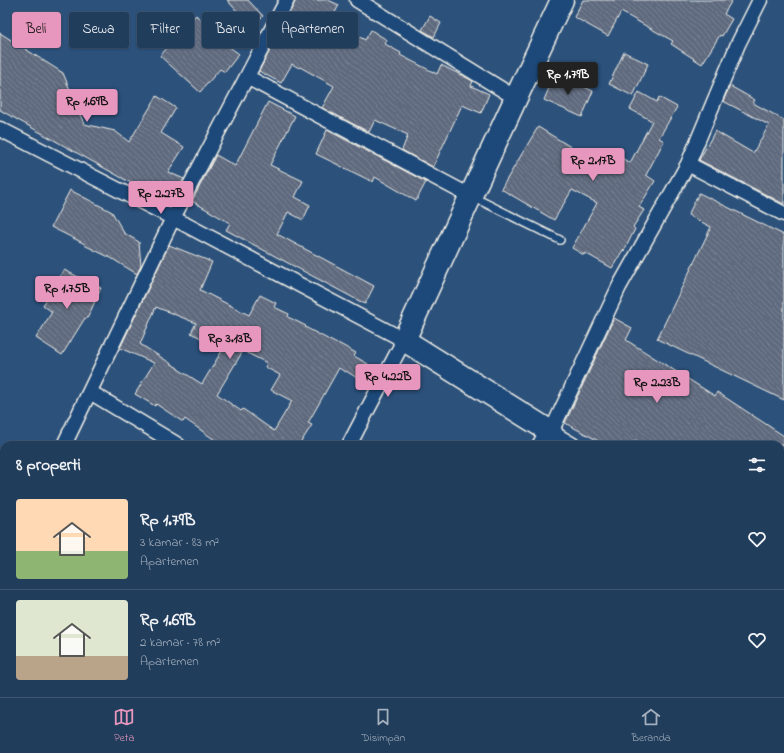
<!DOCTYPE html>
<html lang="id">
<meta charset="utf-8">
<style>
body{margin:0;font-family:"Indie Flower",sans-serif;background:#294462;color:#f1f3f6;height:100vh;display:flex;flex-direction:column;font-size:15px;white-space:nowrap}
*{box-sizing:border-box;margin:0}
p{font-size:13px;color:#a2aebb}
.icon{flex:none;width:22px;height:22px;fill:none;stroke:currentColor;stroke-width:2;stroke-linecap:round;stroke-linejoin:round}
.map{position:relative;flex:1;overflow:hidden}
.panel{position:absolute;left:0px;top:441px;width:784px;height:256px;display:flex;flex-direction:column;background:#213d5c;border-radius:12px 12px 0 0;box-shadow:0 1px 3px #0004,0 0 0 1px #3e5672}
.panel>*{flex:none}
.guide{position:absolute;left:12px;top:12px;width:400px;height:36px;display:flex;gap:8px}
.price{position:absolute;translate:-50% -34px;padding:0 9px;border-radius:4px;background:#e797bd;color:#111;font-size:13px;line-height:26px;filter:drop-shadow(0 1px 2px #0008)}
.price::after{content:'';position:absolute;left:50%;top:24px;width:12px;height:9px;margin-left:-6px;background:inherit;clip-path:polygon(0 0,100% 0,50% 100%)}
.price.selected{background:#222;color:#fff}
ul{padding:0;list-style:none}
li{display:flex;align-items:center;gap:12px;height:100px;padding:0 16px}
li+li{border-top:1px solid #3e5672}
li span{display:grid;place-items:center;flex:none;width:112px;height:80px;border-radius:4px;color:#555}
li>.icon{margin-inline-start:auto}
span .icon{width:48px;height:48px;fill:#fffc;stroke-width:1}
li b{font-size:17px}
h2{display:flex;justify-content:space-between;align-items:center;height:48px;padding:0 16px;font-size:17px}
.pill{padding:0 14px;border-radius:4px;background:#213d5c;box-shadow:0 1px 3px #0004,0 0 0 1px #3e5672;font-size:14px;line-height:36px}
.pill.selected{background:#e797bd;color:#111}
.menu{display:flex;justify-content:space-around;align-items:center;height:56px;border-top:1px solid #3e5672;background:#213d5c;font-size:11px;color:#a2aebb}
.menu a{display:grid;justify-items:center;gap:2px}
.menu .selected{color:#e797bd}
.map>svg:first-child{display:block}
.building{fill:url(#building-back-hatch);stroke:#f4f1e8;fill-rule:evenodd}
.lines{fill:none;stroke-linecap:round;stroke-linejoin:round}
.lane-casing{stroke:#f4f1e8;stroke-width:10}
.street-casing{stroke:#f4f1e8;stroke-width:17}
.primary-casing{stroke:#f4f1e8;stroke-width:25}
.lane{stroke:#1f4a7a;stroke-width:7}
.street{stroke:#1f4a7a;stroke-width:14}
.primary{stroke:#1f4a7a;stroke-width:22}
</style>
<div class="map">
<svg width="784" height="697" viewBox="0 0 784 697">
<defs>
<pattern id="building-back-hatch" width="6" height="6" patternUnits="userSpaceOnUse"><rect width="6" height="6" fill="#5f6b7f"/><path d="M-1 5l2 2M0 0l6 6M5-1l2 2" fill="none" stroke="#778191"/></pattern>
</defs>
<rect width="100%" height="100%" fill="#2c517b"/>
<filter id="ink" filterUnits="userSpaceOnUse"><feTurbulence type="fractalNoise" baseFrequency=".025" numOctaves="2"/><feDisplacementMap in="SourceGraphic" scale="8" xChannelSelector="R" yChannelSelector="G"/><feConvolveMatrix kernelMatrix="1 2 1 2 8 2 1 2 1" color-interpolation-filters="sRGB"/></filter>
<g filter="url(#ink)">
<!-- building -->
<path class="building" d="M227 0H248L263 16 251 27Z
M296 0H328L339 5 331 20 365 40 371 30 387 40 385 44 401 53 400 55 437 74 441 65 473 81 471 86 489 94 481 113 462 105 433 167 402 150 408 135 375 120 369 132 322 108 334 86 300 67 299 68 292 64 281 83 259 71Z
M583 0H732L724 14 732 19 722 36 720 35 702 64 671 44 673 41 621 12 608 36 574 17Z
M196 15 210 29 208 31 239 54 225 72 220 69 200 92 160 56Z
M430 16 441 23 434 37 422 30Z
M0 33 63 73 84 124 115 131 129 142 157 96 176 108 161 133 184 147 168 172 184 179 172 201 132 182 131 183 0 110Z
M624 52 648 64 633 96 609 84Z
M555 74 593 91 582 117 544 100Z
M730 86 755 100 753 103 784 120V204L699 160 715 131 753 153 769 125 723 101Z
M639 92 657 102 659 97 677 107 659 138 664 141 646 175 655 181 639 207 644 210 633 227 635 229 624 251 623 250 612 268 585 253 584 255 572 248 597 203 572 190 554 220 501 189 538 127 597 163 605 148 630 163 652 121 630 109Z
M268 102 295 116 270 165 303 181 295 197 310 205 303 220 288 212 277 234 374 286 365 304 226 230 230 223 192 201 216 155 235 166Z
M327 130 426 182 416 201 375 177 373 182 316 154Z
M70 190 112 212 124 233 139 242 141 266 137 274 111 258 84 245 85 244 51 227Z
M699 193 784 235V400L657 339 711 227 688 215Z
M169 245 212 262 200 290 249 315 260 295 276 303 274 307 289 314 288 317 306 326 305 327 337 344 338 343 356 353 354 356 368 364 359 379 346 371 345 372 339 368 308 423 312 425 299 445H222L185 419 183 422 156 404 155 406 135 394 154 363 120 348ZM156 307 196 323 191 333 223 349 202 384 178 369V368L140 344ZM243 351 267 363 265 367 280 375 271 390 292 401 274 431 243 409 241 411 217 394Z
M64 270 101 288 87 319 85 318 62 355 36 338 52 312 43 305 54 288 53 286Z
M614 318 632 328 626 340 715 396 717 392 784 436V445H644L635 440 632 445H606L565 423Z"/>
<g class="lines">
<defs>
<path id="lane" d="M473 197 560 240"/>
<path id="street" d="M357 0 516 98
M247 77 470 196
M0 129 173 218 404 340 349 445
M688 164 784 214
M90 392 178 445
M64 445 173 218 287 0
M573 445 551 432 619 287 688 164 738 44 760 0
M780 570 784 572
M36 697 38 693
M223 697 224 693
M593 697 595 693"/>
<path id="primary" d="M544 445 551 432 404 340 516 98 562 0
M415 697 417 693"/>
</defs>
<!-- lane casing -->
<use href="#lane" class="lane-casing"/>
<!-- street casing -->
<use href="#street" class="street-casing"/>
<!-- primary casing -->
<use href="#primary" class="primary-casing"/>
<!-- lane -->
<use href="#lane" class="lane"/>
<!-- street -->
<use href="#street" class="street"/>
<!-- primary -->
<use href="#primary" class="primary"/>
</g>
</g>
</svg>
<b class="price selected" style="left:568px;top:96px">Rp 1.79B</b>
<b class="price" style="left:87px;top:123px">Rp 1.69B</b>
<b class="price" style="left:593px;top:182px">Rp 2.17B</b>
<b class="price" style="left:161px;top:215px">Rp 2.27B</b>
<b class="price" style="left:67px;top:310px">Rp 1.75B</b>
<b class="price" style="left:230px;top:360px">Rp 3.13B</b>
<b class="price" style="left:388px;top:398px">Rp 4.22B</b>
<b class="price" style="left:657px;top:404px">Rp 2.23B</b>
<div class="guide">
<a class="pill selected">Beli</a>
<a class="pill">Sewa</a>
<a class="pill">Filter</a>
<a class="pill">Baru</a>
<a class="pill">Apartemen</a>
</div>
<section class="panel">
<h2>8 properti<svg class="icon" aria-label="filters" viewBox="0 0 24 24"><path d="M4 7h16M4 17h16"/><circle cx="9" cy="7" r="2"/><circle cx="15" cy="17" r="2"/></svg></h2>
<ul>
<li><span style="background:linear-gradient(#ffd9b3 65%,#8fb573 0)"><svg class="icon" aria-label="home" viewBox="0 0 24 24"><path d="M3 11l9-7 9 7M6 9v11h12V9"/></svg></span><div><b>Rp 1.79B</b><p>3 kamar · 83 m²</p><p>Apartemen</p></div><svg class="icon" aria-label="heart" viewBox="0 0 24 24"><path d="M12 20l-8-8c-3-5 5-10 8-4 3-6 11-1 8 4z"/></svg></li>
<li><span style="background:linear-gradient(#dfe7d0 70%,#b9a48a 0)"><svg class="icon" aria-label="home" viewBox="0 0 24 24"><path d="M3 11l9-7 9 7M6 9v11h12V9"/></svg></span><div><b>Rp 1.69B</b><p>2 kamar · 78 m²</p><p>Apartemen</p></div><svg class="icon" aria-label="heart" viewBox="0 0 24 24"><path d="M12 20l-8-8c-3-5 5-10 8-4 3-6 11-1 8 4z"/></svg></li>
</ul>
</section>
</div>
<nav class="menu">
<a class="selected"><svg class="icon" aria-label="map" viewBox="0 0 24 24"><path d="M3 6l6-2 6 2 6-2v14l-6 2-6-2-6 2zM9 4v14M15 6v14"/></svg>Peta</a>
<a><svg class="icon" aria-label="saved" viewBox="0 0 24 24"><path d="M7 4h10v16l-5-4-5 4z"/></svg>Disimpan</a>
<a><svg class="icon" aria-label="home" viewBox="0 0 24 24"><path d="M3 11l9-7 9 7M6 9v11h12V9"/></svg>Beranda</a>
</nav>
